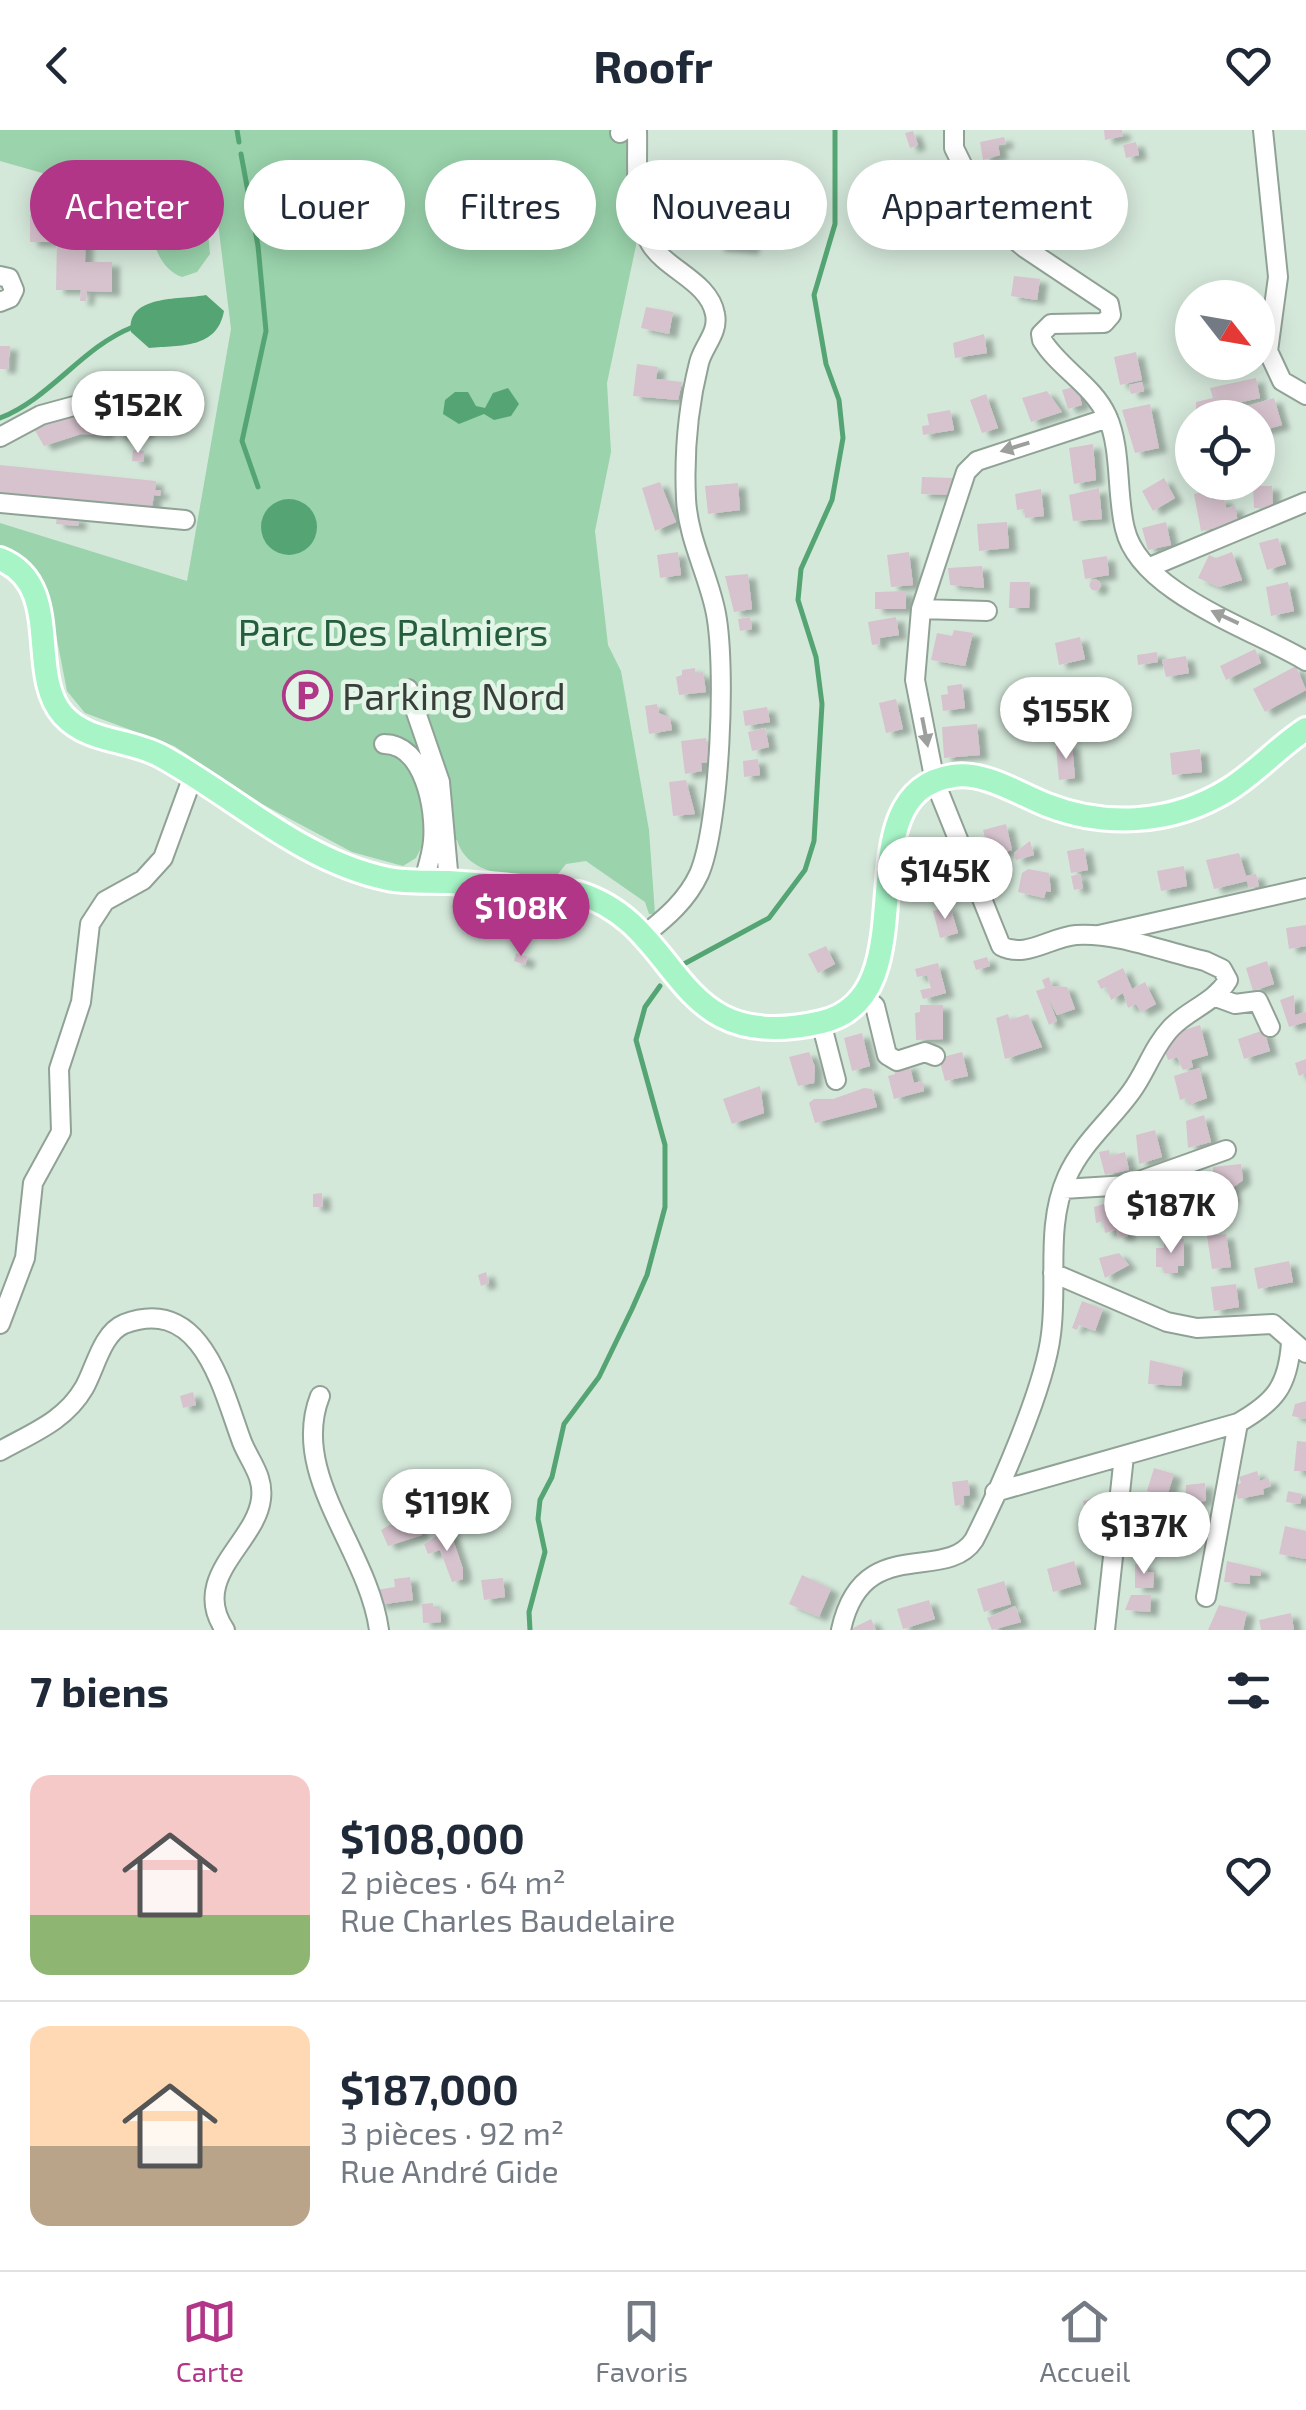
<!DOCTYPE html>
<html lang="fr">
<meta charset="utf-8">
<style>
body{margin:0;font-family:"Exo 2",sans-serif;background:#f6f6f7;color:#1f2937;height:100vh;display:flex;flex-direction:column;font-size:38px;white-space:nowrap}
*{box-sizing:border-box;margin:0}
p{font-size:32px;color:#747a83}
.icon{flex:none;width:55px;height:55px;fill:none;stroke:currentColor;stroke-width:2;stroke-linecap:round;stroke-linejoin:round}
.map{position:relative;height:1500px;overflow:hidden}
.side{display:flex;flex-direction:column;background:#fff;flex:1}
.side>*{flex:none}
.banner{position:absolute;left:30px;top:30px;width:1248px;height:90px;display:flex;gap:20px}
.needle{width:65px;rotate:121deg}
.controls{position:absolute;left:1175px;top:150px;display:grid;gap:20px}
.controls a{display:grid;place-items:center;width:100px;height:100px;border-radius:50%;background:#fff;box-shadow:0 5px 25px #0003;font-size:50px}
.price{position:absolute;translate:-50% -85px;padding:0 22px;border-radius:35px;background:#fff;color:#222;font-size:32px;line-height:65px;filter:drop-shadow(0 2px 5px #0008)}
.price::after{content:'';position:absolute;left:50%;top:60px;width:30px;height:22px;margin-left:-15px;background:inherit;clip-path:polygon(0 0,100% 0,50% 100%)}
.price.current{background:#b13688;color:#fff}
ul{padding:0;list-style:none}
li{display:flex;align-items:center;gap:30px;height:250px;padding:0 30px}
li+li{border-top:2px solid #e0e1e3}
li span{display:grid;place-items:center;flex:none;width:280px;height:200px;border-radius:20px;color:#555}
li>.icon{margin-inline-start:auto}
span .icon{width:120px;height:120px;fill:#fffc;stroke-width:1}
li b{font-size:42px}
h2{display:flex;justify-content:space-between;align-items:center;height:120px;padding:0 30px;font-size:42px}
.pill{padding:0 35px;border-radius:45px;background:#fff;box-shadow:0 5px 25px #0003;font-size:35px;line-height:90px}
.pill.current{background:#b13688;color:#fff}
header{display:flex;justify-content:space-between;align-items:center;height:130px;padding:0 30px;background:#fff;font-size:45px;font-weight:700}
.dock{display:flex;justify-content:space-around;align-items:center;height:140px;border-top:2px solid #e0e1e3;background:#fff;font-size:28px;color:#747a83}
.dock a{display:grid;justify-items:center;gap:5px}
.dock .current{color:#b13688}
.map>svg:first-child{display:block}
.green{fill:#9ad3ac}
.water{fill:#55a574}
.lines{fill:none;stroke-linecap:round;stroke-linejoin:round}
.stream{stroke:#55a574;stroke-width:5}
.building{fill:#d7c3ce;filter:url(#shadow)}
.minor-casing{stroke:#90a296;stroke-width:22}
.major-casing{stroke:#fff;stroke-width:28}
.minor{stroke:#fff;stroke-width:18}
.major{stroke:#a7f5c7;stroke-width:22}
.oneway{fill:#9c9f9c}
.labels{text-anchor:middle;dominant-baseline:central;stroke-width:9;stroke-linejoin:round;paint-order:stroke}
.park-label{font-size:38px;fill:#245e3c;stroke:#e2f5e7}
.poi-label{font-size:38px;fill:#383f3a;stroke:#e2f5e7;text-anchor:start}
</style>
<header><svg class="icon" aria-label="back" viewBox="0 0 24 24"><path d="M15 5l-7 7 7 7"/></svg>Roofr<svg class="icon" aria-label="heart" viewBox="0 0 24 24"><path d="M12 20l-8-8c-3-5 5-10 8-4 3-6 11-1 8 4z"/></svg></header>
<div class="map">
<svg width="1306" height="1500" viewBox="0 0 1306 1500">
<defs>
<filter id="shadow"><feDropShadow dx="8" dy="4.5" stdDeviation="2.5" flood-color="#0004"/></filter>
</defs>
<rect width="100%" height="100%" fill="#d4e8da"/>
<!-- green -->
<path class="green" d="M0 0H630L638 106 607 253 611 322 595 401 608 515 621 541 649 700 655 784H649L645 772 586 731 566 734 555 748C521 746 468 749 457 710L424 712 416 728 403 736 352 722 262 674 174 616 85 583 67 561 49 469 27 437 0 417V393L187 451 231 199 212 44 102 60 0 31Z
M189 52 205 70 210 124 197 142 182 147C151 137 141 80 163 57Z"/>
<!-- water -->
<path class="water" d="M206 165 224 181C217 219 181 215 149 218L131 202C126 164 181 170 206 165Z
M508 258 519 274 511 286 494 290 484 284 459 294 443 284 445 270 455 262H468L476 276 485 278 493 263Z
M261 397a28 28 0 1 1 56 0a28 28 0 1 1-56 0Z"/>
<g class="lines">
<!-- stream -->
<path class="stream" d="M237 0 239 12
M241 24 258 116 266 201 242 311 258 357
M0 288C51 268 82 217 133 197
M682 835 769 788 805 740 814 711 822 574 816 527 798 470 801 439 832 370 843 308 839 270 826 234 814 165 835 94V0
M530 1500 529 1482 545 1422 538 1389 540 1370 552 1347 564 1294 599 1247 632 1179 647 1145 665 1077V1015L636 910 645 877 660 856"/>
</g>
<!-- building -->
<path class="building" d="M1104 0H1122L1123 6 1105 10Z
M913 1 918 15 910 18 905 3Z
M1004 7 1006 14 998 15 1000 25 983 30 980 12Z
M1136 12 1139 25 1126 28 1123 15Z
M1043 58 1049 81 1044 83 1042 77 1027 82 1022 65Z
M953 59 959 85 940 90 934 64Z
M86 83 85 132H112V162L87 161 86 171H80L81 160H56L57 112H30V85Z
M712 91 737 92 736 101 753 103 751 120 716 117 717 110 711 109Z
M1014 146 1040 149 1037 170 1011 166Z
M646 177 673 182 669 204 641 198Z
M984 204 987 223 955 228 953 213Z
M0 216H10L8 239H0Z
M1136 222 1142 250 1120 255 1114 227Z
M637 234 658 237 656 249 682 252 678 270 633 266Z
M1256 248 1260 268 1215 278 1217 284 1196 288V272L1213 268 1210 258Z
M1142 252 1144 261 1131 264 1129 255Z
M1077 256 1082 275 1068 279 1062 260Z
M1047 261 1062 282 1031 292 1022 268Z
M986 264 998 298 982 303 970 270Z
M1274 268 1282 295 1258 302V288H1251L1248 276Z
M1150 274 1159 318 1135 323 1122 280Z
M950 280 954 300 923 305 922 296 929 295 927 284Z
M142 282 147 303 117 306 118 284Z
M108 283 105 305 81 304 44 316 33 297 69 284Z
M1093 314 1096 350 1074 354 1069 318Z
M133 320 144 321 143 332 132 331Z
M0 335 156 351 155 360H161L160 366 154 365 152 377 0 363Z
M922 347 953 348V365L921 364Z
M1164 348 1175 368 1153 381 1142 361Z
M660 352 676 392 655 401 642 358Z
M738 353 740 380 708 384 705 356Z
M1253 356H1272L1273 378H1254Z
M1099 358 1102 389 1073 391 1069 365Z
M1041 359 1044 386 1025 388 1024 379 1017 380 1015 364Z
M1210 360 1212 370 1224 368 1226 378 1235 376 1238 393 1201 401 1194 364Z
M57 386 79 388 78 396 56 394Z
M1007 392 1009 418 979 421 977 394Z
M1166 392 1171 415 1148 420 1142 398Z
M1278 408 1286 434 1267 440 1259 413Z
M678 422 681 445 660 448 657 425Z
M909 422 913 455 891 457 887 425Z
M1232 422 1242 450 1219 457 1198 448 1209 425 1216 428Z
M1107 426 1109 445 1085 449 1082 430Z
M982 436 984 458 950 455 948 438Z
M748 444 752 479 734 482 725 446Z
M1089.5 455a5.5 5.5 0 1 1 11 0a5.5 5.5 0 1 1-11 0Z
M1010 452H1030L1029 478H1009Z
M1288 452 1294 481 1271 486 1266 457Z
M906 461V479H875V462Z
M750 487 752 499 740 501 738 489Z
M896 487 899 505 879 508 880 514 872 515 868 492Z
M954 500 973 503 965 536 931 530 937 503 952 506Z
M1080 507 1085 529 1059 535 1055 513Z
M1255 519 1261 533 1226 550 1220 536Z
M1157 522 1158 532 1138 535 1137 525Z
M1186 526 1189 543 1166 547 1162 530Z
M1296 536 1306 560 1265 582 1253 559Z
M695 538V544L703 542 706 562 679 565 676 547 682 545V540Z
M962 554 965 578 943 581 941 565 948 564 947 556Z
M1011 563 1049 564 1048 587 1010 585Z
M896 569 903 599 886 603 879 573Z
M657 574 659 583 670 588 672 600 649 604 645 576Z
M767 577 770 592 745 596 743 581Z
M977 594 980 625 944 628 942 597Z
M765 598 769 617 752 621 748 602Z
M706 608 711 632 701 633 702 641 685 644 681 611Z
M1072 614 1075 648 1059 650 1056 616Z
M1200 619 1202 642 1172 645 1170 623Z
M758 629 760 645 744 647 743 631Z
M686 650 695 684 673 686 669 652Z
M1006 694 1012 720 990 726 983 700Z
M1030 711 1034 725 1016 730 1014 723Z
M925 712 940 715 943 726 949 725 953 762 928 768V745L923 746 922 740 929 730Z
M1084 718 1088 740 1071 743 1067 721Z
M1239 723 1246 746 1256 744 1259 756 1249 758 1247 751 1214 759 1206 730Z
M1184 736 1187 756 1161 761 1157 741Z
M1028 739 1049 743 1051 762 1046 761 1044 768 1018 762 1022 743Z
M1080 744 1083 758 1074 760 1071 746Z
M950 776 958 803 940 808 933 781Z
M1306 795V816L1289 819 1286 798Z
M826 816 835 834 818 843 808 824Z
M516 823 528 827 525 835 514 831Z
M987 827 990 836 976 840 973 831Z
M1267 831 1274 854 1253 861 1246 838Z
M938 833 946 863 923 869 920 860 931 858 927 845 917 847 915 839Z
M1123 838 1132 859 1145 852 1156 874 1141 882 1136 874 1128 878 1123 863 1111 870 1106 857 1101 859 1097 851Z
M1049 847 1052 856 1067 857 1075 879 1057 885 1047 866 1057 891 1049 895 1036 861 1045 858 1042 850Z
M1294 865 1295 885 1306 882V892L1289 897 1280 870Z
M920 875H943V909L916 910 915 883 920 882Z
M1008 884 1010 890 1028 884 1042 917 1005 929 996 888Z
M1200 895 1208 925 1191 930 1193 937 1183 940 1177 927 1168 930 1163 916 1169 905Z
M1264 900 1270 921 1244 929 1238 909Z
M862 903 870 936 852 941 844 908Z
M809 922 815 937 814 953 798 956 789 927Z
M962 922 968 946 945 951 939 928Z
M1306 929V943L1299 946 1295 933Z
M909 934 914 953 922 951 924 961 894 969 888 946 895 944 894 938Z
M1199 938 1207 968 1188 975 1187 968 1180 970 1174 946Z
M760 956 764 983 732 994 723 969Z
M864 958 872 959 877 977 815 993 809 973 814 969H833Z
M1204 985 1211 1012 1188 1018 1186 991Z
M1155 1000 1162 1027 1139 1034 1136 1005Z
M1109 1020 1110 1026 1125 1022 1129 1040 1105 1045 1099 1022Z
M1241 1034 1243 1050 1231 1059 1232 1070 1212 1072 1208 1048H1213V1037Z
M322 1063 323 1077H313V1064Z
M1176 1064 1181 1090 1159 1095 1154 1069Z
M1110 1072 1112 1079 1129 1075 1132 1096 1126 1098 1128 1106 1118 1107 1116 1100 1105 1103 1103 1091 1096 1093 1094 1077Z
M1202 1074 1205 1087 1197 1090 1194 1076Z
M1226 1104 1231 1137 1212 1139 1207 1106Z
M1164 1109H1184V1136H1178V1143H1164V1137H1156V1118H1164Z
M1119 1123 1129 1135 1105 1148 1099 1128Z
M1289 1131 1293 1152 1258 1159 1254 1138Z
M486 1142 489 1153 481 1156 478 1145Z
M1236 1154 1239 1177 1214 1181 1211 1157Z
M1082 1171 1103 1179 1095 1201 1079 1195 1077 1200 1072 1198Z
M1150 1230 1183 1238 1181 1256 1148 1254Z
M193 1262 196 1275 183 1278 180 1266Z
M1306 1271V1289L1292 1286 1295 1274Z
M1297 1311 1306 1312V1341H1294Z
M1154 1338 1174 1344 1167 1366 1147 1361Z
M1257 1341 1260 1351 1268 1348 1271 1356 1263 1359 1264 1364 1238 1369 1234 1356 1241 1353 1239 1347Z
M968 1350 970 1365 963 1366 964 1374 955 1376 952 1352Z
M1205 1353 1206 1371 1186 1372V1355Z
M1288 1361 1302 1364 1300 1374 1286 1372Z
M1112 1364 1115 1378 1102 1381 1104 1389 1089 1395 1083 1371Z
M1148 1364 1166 1369 1162 1377 1146 1373Z
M412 1382 422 1405 388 1416 381 1400Z
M1130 1391 1162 1396 1160 1415 1151 1414 1149 1421 1128 1413Z
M1285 1396 1306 1401V1429L1279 1424Z
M449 1398 463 1439V1449L452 1452 440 1420 428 1424 424 1414Z
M1074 1431 1081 1454 1053 1462 1047 1439Z
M1227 1431 1261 1439V1446L1250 1445V1454L1224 1452Z
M1135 1434 1148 1435V1442H1154L1153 1458H1135Z
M802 1445 831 1459 819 1487 789 1474Z
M410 1447 413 1470 378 1475 376 1460 395 1457 394 1449Z
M503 1448 505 1467 484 1470 481 1450Z
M1004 1451 1011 1474 984 1482 977 1459Z
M1131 1465H1151L1150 1482 1125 1480Z
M929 1470 935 1489 903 1499 897 1479Z
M433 1473V1478H440L441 1492 423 1493 422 1474Z
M1219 1475 1247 1482 1243 1500H1208Z
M1015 1476 1021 1492 992 1500 987 1488Z
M1291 1483 1294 1500H1261L1259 1490Z
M871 1489 876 1500H849Z"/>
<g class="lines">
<defs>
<path id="minor" d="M637 0C638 33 633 84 650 113 666 140 709 151 715 184 719 203 703 216 699 233 688 277 684 325 686 369 688 408 707 442 715 479 727 531 720 696 699 744 687 770 666 788 644 805
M954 0V18L988 87 1025 118 1109 174 1111 185 1104 193 1051 194 1041 204 1042 210C1059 238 1093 255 1107 286 1122 319 1116 364 1125 399 1140 463 1253 499 1306 531
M1263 0 1278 147 1268 221 1282 251 1306 265
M620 3 624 0
M0 146 9 148 14 160 10 168 0 172
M0 307 41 285 74 276 139 273
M0 373 185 390
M1150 437 1306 372
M921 479 987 481
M408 559 440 652 449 752
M384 614C424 614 436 679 433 711 432 724 427 738 424 751
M1099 805 1306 758
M862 865 875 876 887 925 897 931 925 922 935 926
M1216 867 1235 874 1258 871 1270 897
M821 892 836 950
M1063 1059 1128 1055 1226 1020
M1053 1143 1167 1192 1197 1198 1273 1194 1306 1223
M0 1194 25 1128 33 1053 61 1002 59 939 81 872 90 794 105 771 143 750 163 728 193 646
M320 1266C289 1345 368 1419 379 1500
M0 1321C32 1303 65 1291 84 1258 95 1239 102 1203 124 1194 203 1164 223 1262 242 1312 250 1332 264 1346 261 1369 256 1413 189 1447 225 1500
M995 1362 1238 1293C1275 1272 1288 1256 1291 1213
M1206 1467 1238 1293
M841 1500C862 1402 945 1454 974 1410 999 1361 1045 1257 1051 1204 1058 1152 1045 1096 1067 1047 1082 1013 1110 991 1131 962 1146 942 1153 917 1171 898 1189 879 1214 873 1228 850L1222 839 1205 831C1165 822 1116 802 1076 805 1051 807 1025 829 1001 816L935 652 915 550 921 479 966 342 977 331 1108 288
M1105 1500 1124 1326"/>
<path id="major" d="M0 429C65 455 26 543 63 585 88 613 130 609 161 626 236 667 301 731 388 749 407 753 429 751 449 752 492 755 535 759 578 763 686 796 668 928 822 892 935 865 838 663 953 646 984 641 1019 664 1047 675 1106 698 1173 694 1228 660 1256 643 1278 617 1306 599"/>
</defs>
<!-- minor casing -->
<use href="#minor" class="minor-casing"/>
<!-- major casing -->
<use href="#major" class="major-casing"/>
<!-- minor -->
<use href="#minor" class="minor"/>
<!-- major -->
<use href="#major" class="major"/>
</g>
<!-- one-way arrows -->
<defs><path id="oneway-solid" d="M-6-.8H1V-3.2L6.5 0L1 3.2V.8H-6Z" transform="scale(2.5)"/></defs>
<g class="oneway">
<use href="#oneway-solid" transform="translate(1015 317) rotate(163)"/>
<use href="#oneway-solid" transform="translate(1225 487) rotate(-155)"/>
<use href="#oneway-solid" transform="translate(925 602) rotate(79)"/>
</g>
<!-- icons -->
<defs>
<symbol id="parking-ring" viewBox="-11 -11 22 22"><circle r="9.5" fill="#e2f5e7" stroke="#b13688" stroke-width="1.5"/><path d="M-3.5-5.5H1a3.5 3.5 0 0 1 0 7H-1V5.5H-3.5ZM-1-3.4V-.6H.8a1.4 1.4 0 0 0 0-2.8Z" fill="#b13688"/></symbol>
</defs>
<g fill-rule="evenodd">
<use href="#parking-ring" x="280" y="538" width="55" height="55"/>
</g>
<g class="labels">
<!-- park labels -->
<g class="park-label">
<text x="393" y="501">Parc Des Palmiers</text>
</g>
<!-- poi labels -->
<g class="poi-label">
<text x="342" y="565">Parking Nord</text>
</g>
</g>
</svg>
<div class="controls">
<a><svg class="needle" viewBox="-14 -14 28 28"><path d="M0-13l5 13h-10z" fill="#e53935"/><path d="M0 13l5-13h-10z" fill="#747a83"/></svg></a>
<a><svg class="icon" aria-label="locate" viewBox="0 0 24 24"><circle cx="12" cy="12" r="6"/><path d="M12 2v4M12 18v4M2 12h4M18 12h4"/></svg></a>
</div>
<b class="price" style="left:138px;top:326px">$152K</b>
<b class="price" style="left:1066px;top:632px">$155K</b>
<b class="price" style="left:945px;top:792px">$145K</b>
<b class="price current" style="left:521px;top:829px">$108K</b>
<b class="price" style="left:1171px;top:1126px">$187K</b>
<b class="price" style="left:447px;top:1424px">$119K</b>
<b class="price" style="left:1144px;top:1447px">$137K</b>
<div class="banner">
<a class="pill current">Acheter</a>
<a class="pill">Louer</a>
<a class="pill">Filtres</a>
<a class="pill">Nouveau</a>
<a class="pill">Appartement</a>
</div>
</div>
<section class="side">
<h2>7 biens<svg class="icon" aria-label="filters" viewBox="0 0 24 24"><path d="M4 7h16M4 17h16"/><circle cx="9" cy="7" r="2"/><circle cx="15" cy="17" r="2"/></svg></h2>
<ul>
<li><span style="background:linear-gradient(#f6c9c9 70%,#8fb573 0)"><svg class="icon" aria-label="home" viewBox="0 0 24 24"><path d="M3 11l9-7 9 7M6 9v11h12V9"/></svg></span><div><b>$108,000</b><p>2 pièces · 64 m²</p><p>Rue Charles Baudelaire</p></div><svg class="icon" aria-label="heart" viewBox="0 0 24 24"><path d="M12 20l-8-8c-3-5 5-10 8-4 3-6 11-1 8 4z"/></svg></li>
<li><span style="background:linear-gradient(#ffd9b3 60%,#b9a48a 0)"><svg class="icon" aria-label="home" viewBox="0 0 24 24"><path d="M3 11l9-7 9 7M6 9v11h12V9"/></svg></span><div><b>$187,000</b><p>3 pièces · 92 m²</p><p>Rue André Gide</p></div><svg class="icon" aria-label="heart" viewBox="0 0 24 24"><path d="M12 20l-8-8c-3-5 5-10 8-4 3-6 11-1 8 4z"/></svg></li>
</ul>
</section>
<nav class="dock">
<a class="current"><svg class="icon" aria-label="map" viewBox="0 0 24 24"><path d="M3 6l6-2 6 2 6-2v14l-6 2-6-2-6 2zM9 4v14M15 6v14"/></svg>Carte</a>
<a><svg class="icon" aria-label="saved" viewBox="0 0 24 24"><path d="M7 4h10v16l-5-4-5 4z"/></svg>Favoris</a>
<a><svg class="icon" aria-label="home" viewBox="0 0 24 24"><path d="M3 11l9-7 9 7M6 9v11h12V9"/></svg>Accueil</a>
</nav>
